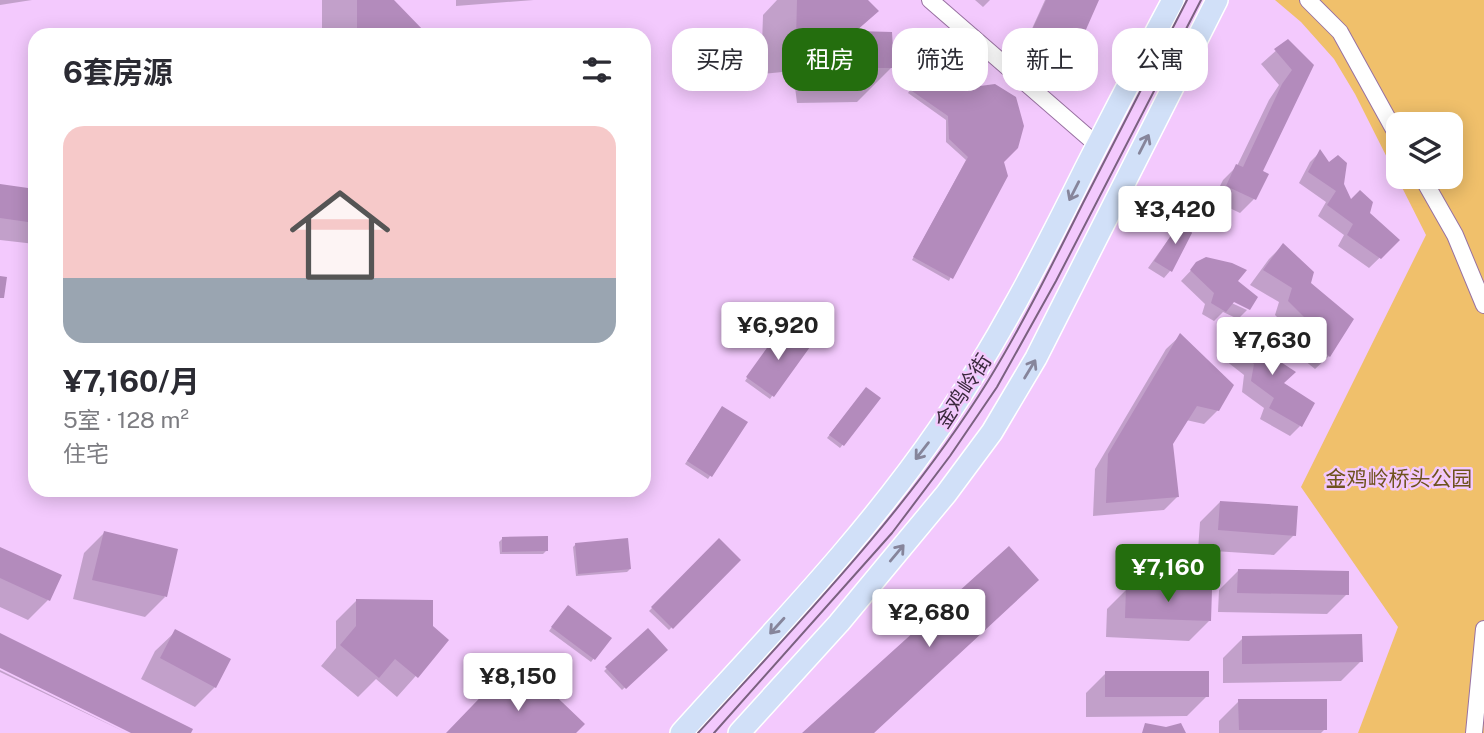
<!DOCTYPE html>
<html lang="zh">
<meta charset="utf-8">
<style>
body{margin:0;font-family:"Public Sans","Noto Sans SC",sans-serif;background:#f7f7f7;color:#2b2b33;height:100vh;display:flex;flex-direction:column;font-size:26px;white-space:nowrap}
*{box-sizing:border-box;margin:0}
p{font-size:23px;color:#7c7c81}
.icon{flex:none;width:38px;height:38px;fill:none;stroke:currentColor;stroke-width:2;stroke-linecap:round;stroke-linejoin:round}
.map{position:relative;flex:1;overflow:hidden}
.details{position:absolute;left:28px;top:28px;width:623px;height:469px;display:flex;flex-direction:column;background:#fff;border-radius:21px;box-shadow:0 4px 18px #0003}
.details>*{flex:none}
.top-card{position:absolute;left:672px;top:28px;width:665px;height:63px;display:flex;gap:14px}
.buttons{position:absolute;left:1386px;top:112px;display:grid;gap:14px}
.buttons a{display:grid;place-items:center;width:77px;height:77px;border-radius:14px;background:#fff;box-shadow:0 4px 18px #0003;font-size:35px}
.price{position:absolute;translate:-50% -60px;padding:0 16px;border-radius:7px;background:#fff;color:#222;font-size:23px;line-height:46px;filter:drop-shadow(0 2px 4px #0008)}
.price::after{content:'';position:absolute;left:50%;top:42px;width:21px;height:16px;margin-left:-10px;background:inherit;clip-path:polygon(0 0,100% 0,50% 100%)}
.price.current{background:#246e0e;color:#fff}
ul{padding:0;list-style:none}
li{display:grid;align-content:center;gap:14px;height:371px;padding:0 35px}
li span{display:grid;place-items:center;height:217px;border-radius:21px;color:#555}
li>.icon{margin-inline-start:auto}
span .icon{width:126px;height:126px;fill:#fffc;stroke-width:1}
li b{font-size:30px}
h2{display:flex;justify-content:space-between;align-items:center;height:84px;padding:0 35px;font-size:30px}
.chip{padding:0 24px;border-radius:21px;background:#fff;box-shadow:0 4px 18px #0003;font-size:24px;line-height:63px}
.chip.current{background:#246e0e;color:#fff}
.map>svg:first-child{display:block}
.green{fill:#f0c06b;fill-rule:evenodd}
.shadow{fill:#0003}
.building{fill:#b38bbc}
.lines{fill:none;stroke-linecap:round;stroke-linejoin:round}
.minor-casing{stroke:#9871a1;stroke-width:18}
.major-casing{stroke:#fff;stroke-width:24}
.minor{stroke:#fff;stroke-width:16}
.major{stroke:#d1e0f8;stroke-width:21}
.tram{stroke:#7b6180;stroke-width:2}
.oneway{stroke:#86859b}
.labels{text-anchor:middle;dominant-baseline:central;stroke-width:5;stroke-linejoin:round;paint-order:stroke}
.street-label{font-size:21px;fill:#3b2a3e;stroke:#f3c9fd}
.park-label{font-size:21px;fill:#6e521e;stroke:#f3c9fd}
</style>
<div class="map">
<svg width="1484" height="733" viewBox="0 0 1484 733">
<rect width="100%" height="100%" fill="#f3c9fd"/>
<!-- green -->
<path class="green" d="M1275 0H1484V733H1358L1398 627 1301 487 1426 235 1355 94 1334 59 1301 22ZM1398 124H1451V177H1398Z"/>
<!-- shadow -->
<path class="shadow" d="M0 0H32L0 5Z
M322 0H391L424 33 468 35H322Z
M456 0H534L456 6Z
M777 0H866L876 11 855 32 892 67 857 102 797 103 793 71 761 74 763 15Z
M975 0H990L983 7Z
M1045 0H1097L1072 52 1030 33Z
M1287 41 1311 66 1260 172 1266 175 1254 199 1240 213 1213 200 1223 180 1237 166 1269 100 1279 85 1261 64Z
M932 57 1002 161 949 281 912 260 966 160 946 142V120L908 93Z
M1320 152 1343 184 1351 202 1398 240 1369 268 1338 246 1344 235 1318 216 1326 202 1299 183 1310 162Z
M0 186 35 190V244L0 240Z
M1183 219 1190 233 1170 271 1164 278 1148 268Z
M1283 245 1309 283 1329 356 1315 369 1288 347 1297 337 1275 315 1279 302 1250 285 1269 259Z
M1197 264 1236 281 1225 300 1247 310 1238 319 1223 312 1214 321 1202 314 1205 304 1181 281Z
M1244 324 1281 384 1300 426 1290 436 1260 419 1264 408 1242 392 1244 375 1221 357 1234 334Z
M779 332 772 396 770 399 745 381Z
M1180 336 1218 410 1204 424 1186 420 1171 444 1178 496 1164 510 1093 516 1095 469 1166 349Z
M863 392 879 399 840 448 827 438Z
M720 411 710 476 708 479 685 464Z
M1220 502 1294 535 1274 555 1198 550 1200 522Z
M104 533 165 597 145 617 73 599 84 553Z
M502 539 546 551 543 554H500L499 542Z
M719 541 739 560 669 630 649 611Z
M576 544 630 569 627 572 576 576 573 547Z
M0 549 48 600 28 620 0 607Z
M1239 570 1347 594 1327 614 1218 612 1219 590Z
M1127 589 1209 621 1189 641 1106 637 1107 609Z
M356 601 431 627 447 641 397 697 376 679 358 697 321 666 336 648V621Z
M565 610 609 638 591 662 549 631Z
M648 630 666 650 622 690 604 671Z
M175 632 215 687 195 707 141 679 155 651Z
M1243 638 1361 661 1341 681 1223 683V658Z
M0 670 127 733 0 672Z
M1106 673 1207 696 1187 716 1086 717V693Z
M1239 701 1325 729 1321 733H1219V721Z"/>
<!-- building -->
<path class="building" d="M357 0H394L425 32 469 29 470 35H357Z
M797 0H868L879 11 856 31 892 32 894 68H832L828 37 796 40Z
M1046 0H1099L1077 50 1032 30Z
M1288 39 1314 65 1263 171 1269 174 1256 200 1226 186 1236 164 1243 167 1282 84 1292 70 1274 49Z
M934 51 980 86 995 84 1016 97 1024 126 1018 148 1004 162 1008 176 953 279 913 257 968 157 949 139 948 116 909 89Z
M1320 149 1329 162 1338 155 1347 163 1344 184 1351 199 1360 190 1373 202 1370 213 1400 240 1381 259 1347 235 1353 224 1327 205 1336 191 1308 172Z
M0 184 35 189V223L0 218Z
M1184 216 1192 233 1172 272 1154 261Z
M1283 243 1314 272 1311 283 1354 319 1330 357 1301 332 1309 322 1288 301 1292 288 1263 270Z
M1206 257 1232 263 1247 270 1238 281 1258 297 1250 310 1234 302 1226 312 1211 303 1214 293 1190 270 1196 262Z
M0 276 7 277 4 298H0Z
M1244 322 1269 345 1267 353 1296 372 1284 383 1315 403 1302 427 1269 408 1274 398 1251 381 1254 364 1230 346Z
M782 327 810 347 774 397 746 377Z
M1180 333 1234 385 1219 411 1197 406 1173 444 1179 497 1106 503 1108 454Z
M866 387 881 398 844 446 829 435Z
M722 406 748 422 712 477 687 461Z
M1220 501 1298 506 1296 536 1218 530Z
M104 531 178 549 167 597 92 580Z
M548 536V551L502 552V537Z
M628 538 631 569 578 574 575 543Z
M719 538 741 560 673 629 651 607Z
M1009 546 1039 580 874 733H802Z
M0 547 62 575 50 601 0 578Z
M1238 569 1349 571V595L1237 593Z
M1126 587 1212 590 1211 621 1125 618Z
M356 599 433 600V626L449 640 418 678 395 659 379 678 340 645 356 626Z
M568 605 612 638 595 660 551 627Z
M648 628 668 650 626 689 605 667Z
M175 629 231 659 216 688 160 658Z
M0 633 193 729 191 733H131L0 668Z
M1362 634 1363 662 1242 664V636Z
M1105 671H1209V697H1105Z
M497 680 519 701 539 680 585 724 576 733H446Z
M1238 699H1327V730H1239Z
M1145 723 1166 727 1181 723 1186 733H1142Z"/>
<g class="lines">
<defs>
<path id="minor" d="M930 0 1097 145
M1308 0 1340 32 1398 137
M1422 177 1455 235 1484 305
M1474 733 1484 629"/>
<path id="major" d="M681 733C770 634 865 537 940 427 996 345 1041 258 1085 169 1114 112 1143 56 1173 0
M739 733 839 623 946 494 992 432 1036 358 1217 0"/>
</defs>
<!-- minor casing -->
<use href="#minor" class="minor-casing"/>
<!-- major casing -->
<use href="#major" class="major-casing"/>
<!-- minor -->
<use href="#minor" class="minor"/>
<!-- major -->
<use href="#major" class="major"/>
<!-- tram -->
<path class="tram" d="M698 733C800 621 908 510 988 381 1023 324 1053 263 1083 203 1118 135 1152 68 1187 0
M714 733 892 533 950 456 997 387 1056 281 1201 0"/>
</g>
<!-- one-way arrows -->
<defs><path id="oneway-shaft" d="M-6 0H5M1.5-3L5.5 0L1.5 3" fill="none" stroke-width="1.6" stroke-linecap="round" stroke-linejoin="round" transform="scale(1.75)"/></defs>
<g class="oneway">
<use href="#oneway-shaft" transform="translate(1144 144) rotate(-63)"/>
<use href="#oneway-shaft" transform="translate(1074 191) rotate(117)"/>
<use href="#oneway-shaft" transform="translate(1030 369) rotate(-59)"/>
<use href="#oneway-shaft" transform="translate(922 451) rotate(128)"/>
<use href="#oneway-shaft" transform="translate(897 553) rotate(-50)"/>
<use href="#oneway-shaft" transform="translate(777 626) rotate(132)"/>
</g>
<g class="labels">
<!-- street labels -->
<g class="street-label">
<text transform="translate(963 391) rotate(-57)">金鸡岭街</text>
</g>
<!-- park labels -->
<g class="park-label">
<text x="1399" y="478">金鸡岭桥头公园</text>
</g>
</g>
</svg>
<div class="buttons">
<a><svg class="icon" aria-label="layers" viewBox="0 0 24 24"><path d="M12 4l9 5-9 5-9-5zM3 14l9 5 9-5"/></svg></a>
</div>
<b class="price" style="left:1175px;top:246px">¥3,420</b>
<b class="price" style="left:778px;top:362px">¥6,920</b>
<b class="price" style="left:1272px;top:377px">¥7,630</b>
<b class="price current" style="left:1168px;top:604px">¥7,160</b>
<b class="price" style="left:929px;top:649px">¥2,680</b>
<b class="price" style="left:518px;top:713px">¥8,150</b>
<div class="top-card">
<a class="chip">买房</a>
<a class="chip current">租房</a>
<a class="chip">筛选</a>
<a class="chip">新上</a>
<a class="chip">公寓</a>
</div>
<section class="details">
<h2>6套房源<svg class="icon" aria-label="filters" viewBox="0 0 24 24"><path d="M4 7h16M4 17h16"/><circle cx="9" cy="7" r="2"/><circle cx="15" cy="17" r="2"/></svg></h2>
<ul>
<li><span style="background:linear-gradient(#f6c9c9 70%,#9aa5b1 0)"><svg class="icon" aria-label="home" viewBox="0 0 24 24"><path d="M3 11l9-7 9 7M6 9v11h12V9"/></svg></span><div><b>¥7,160/月</b><p>5室 · 128 m²</p><p>住宅</p></div></li>
</ul>
</section>
</div>
